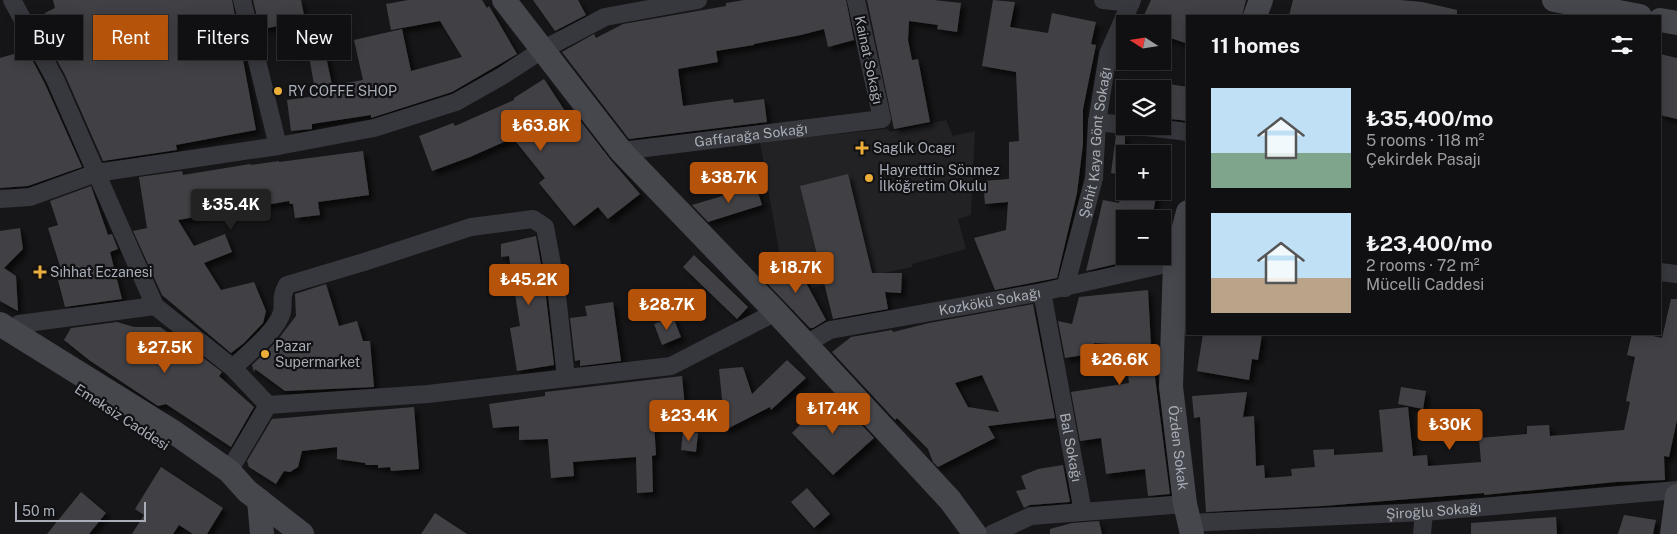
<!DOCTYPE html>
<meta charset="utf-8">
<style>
body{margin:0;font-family:"Public Sans",sans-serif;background:#19191b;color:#f1f3f6;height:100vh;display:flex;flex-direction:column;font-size:19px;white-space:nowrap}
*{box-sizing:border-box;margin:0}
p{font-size:16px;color:#9c9d9f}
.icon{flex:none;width:28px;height:28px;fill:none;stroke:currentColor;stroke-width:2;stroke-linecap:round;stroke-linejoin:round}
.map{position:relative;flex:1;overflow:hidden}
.side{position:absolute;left:1186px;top:15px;width:475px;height:320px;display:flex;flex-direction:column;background:#101012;border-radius:0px;box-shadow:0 2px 12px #0003,0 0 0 1px #303032}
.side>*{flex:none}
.banner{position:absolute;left:15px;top:15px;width:475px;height:45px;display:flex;gap:10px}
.needle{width:32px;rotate:282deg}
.buttons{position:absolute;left:1116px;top:15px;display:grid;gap:10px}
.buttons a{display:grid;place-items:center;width:55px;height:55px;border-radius:0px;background:#101012;box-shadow:0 2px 12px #0003,0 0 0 1px #303032;font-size:25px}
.scale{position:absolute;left:15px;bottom:12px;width:131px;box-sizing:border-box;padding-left:5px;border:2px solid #a8adb7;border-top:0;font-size:14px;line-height:18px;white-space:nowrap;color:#a8adb7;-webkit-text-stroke:4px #111113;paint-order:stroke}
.price{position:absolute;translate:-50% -42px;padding:0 11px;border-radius:5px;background:#b45309;color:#fff;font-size:16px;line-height:32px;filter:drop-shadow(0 1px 2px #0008)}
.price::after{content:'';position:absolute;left:50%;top:30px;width:15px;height:11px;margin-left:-8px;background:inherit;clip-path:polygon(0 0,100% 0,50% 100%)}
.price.current{background:#222;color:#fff}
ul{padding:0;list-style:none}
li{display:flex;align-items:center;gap:15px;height:125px;padding:0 25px}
li span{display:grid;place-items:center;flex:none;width:140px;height:100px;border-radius:0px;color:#555}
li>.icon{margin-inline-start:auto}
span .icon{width:60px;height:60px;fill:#fffc;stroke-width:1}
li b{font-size:21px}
h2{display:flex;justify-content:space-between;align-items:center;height:60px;padding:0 25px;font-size:21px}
.chip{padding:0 18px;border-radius:0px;background:#101012;box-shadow:0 2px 12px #0003,0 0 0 1px #303032;font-size:18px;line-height:45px}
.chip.current{background:#b45309;color:#fff}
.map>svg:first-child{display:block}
.built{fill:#222225}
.building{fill:#404145;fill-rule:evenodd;filter:url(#shadow)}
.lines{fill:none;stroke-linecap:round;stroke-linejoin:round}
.street{stroke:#37383d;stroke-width:18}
.secondary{stroke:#45474d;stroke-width:24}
.poi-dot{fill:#edad39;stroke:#111113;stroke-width:2}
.labels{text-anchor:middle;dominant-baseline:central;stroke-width:4.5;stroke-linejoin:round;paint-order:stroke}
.street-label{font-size:14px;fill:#a8adb7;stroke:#111113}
.poi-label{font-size:14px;fill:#a8adb7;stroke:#111113;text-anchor:start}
</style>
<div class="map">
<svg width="1677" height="534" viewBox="0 0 1677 534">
<defs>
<filter id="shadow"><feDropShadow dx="4.5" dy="4.5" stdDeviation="2.5" flood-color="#0009"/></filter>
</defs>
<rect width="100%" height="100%" fill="#161618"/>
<!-- built -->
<path class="built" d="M946 120 953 136 975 131 971 215 958 219 966 249 912 264V267L812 288 796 261 781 263 760 142 887 129 890 132Z"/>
<!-- building -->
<path class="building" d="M53 0H232L256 130 176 145 177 150 103 161 65 75 48 44 54 42 45 13 55 8Z
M253 0H301L305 20 264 29 262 20 258 21Z
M408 0H482L487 8 489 6 517 54 452 92 371 118V115L312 124V129L291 131 287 100 316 96 308 50 324 47 332 85 363 80 354 40 402 29 411 71 462 57 440 21 391 30 386 4Z
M533 0H578L586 15 555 31Z
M744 0H846L854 40 828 47 824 29 801 35 754 44V45L716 51 718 62 678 69 683 106 733 99 734 103 764 99 767 122 629 139 562 52 594 34 596 38 623 24 726 6V3Z
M867 0H934L961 3 957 32 937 29 938 25 909 21 908 40 912 60 918 59 930 122 894 129Z
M993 0 1015 2 1010 27 1048 33 1052 13 1096 22 1091 44 1096 45 1083 109V144L1077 193 1057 278 995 290 974 238 1006 230 1008 202 985 204 983 181 1009 179V142L1019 141 1016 72 982 66Z
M1151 0H1246L1242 16H1188V44L1162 35V24H1140Z
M1293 0H1400L1422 2 1457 10V16H1289Z
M27 50 45 84 82 167 28 186 0 188V58Z
M1660 54 1677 58V119L1660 115Z
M544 79 567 114 572 110 610 159 640 194 608 219 598 207 574 226 539 183 545 178 513 138 470 157 432 171 419 136 453 123 455 126 514 100V98Z
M1162 83 1188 87V121L1162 118Z
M1116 135H1125V176L1111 173Z
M363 151 369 195 318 202 320 215 295 218 293 204H290L289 201 178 220 194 246 225 234 232 252 204 263 221 290 254 282 266 311 263 323 244 343 231 353 162 295 133 231 147 228 139 177 182 171 183 175 250 164 251 165 279 161V162Z
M848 174 872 273H902L901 293 885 292 888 309 833 319 800 186Z
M91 186 108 235 112 234 118 249 110 252 122 299 65 307 58 280 64 279 48 228 58 225 50 201Z
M756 186 762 205 708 222 692 205Z
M1122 191H1157L1152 219H1125V262L1086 271 1103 200 1119 203Z
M20 228 23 249 4 268 16 276 18 311 0 301V231Z
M536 236 545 288 554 365 517 371 510 328 520 326 509 256 501 257V244Z
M694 255 748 307 737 319 683 267Z
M795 262 826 320 813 328H810L763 279Z
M326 284 339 326 357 321 363 341H370L374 387 285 391 255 369 254 372 252 365 276 342 296 316 295 294Z
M1148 290 1151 346 1170 494 1148 496 1145 469 1106 474 1101 438 1080 441 1071 392 1129 383 1125 345 1094 343 1096 353 1065 358 1058 321 1072 324 1079 297Z
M1671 299H1677V420L1669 457 1664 456 1665 480 1616 482 1484 495V493L1323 506 1206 512 1200 417 1194 418 1192 396 1247 392 1243 417 1254 416 1256 466 1264 465 1265 478 1292 476 1291 469 1315 467 1313 450 1334 449V455L1383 452 1379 410 1408 407 1413 456 1427 455 1428 466 1481 462 1479 438 1527 434V426L1549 425 1550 436 1624 430 1630 402 1626 401 1635 357 1627 355 1632 334H1643L1662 338Z
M613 302 621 361 580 366V360L575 361 570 318 587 316 585 306Z
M1033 304 1055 418 988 426 995 438 938 467 933 462 928 449 897 418 895 420 832 352 851 337 892 330 893 332 929 323ZM982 375 999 412 968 407 955 383Z
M673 317 681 337 662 345 654 324Z
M117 322 134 327H160L185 344 222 372 219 376 254 407 231 447 166 404 158 406 89 360 64 340 71 328Z
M1203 334H1262L1258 360 1252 359 1249 380 1197 371Z
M787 360 806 378 771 410 770 407 725 430 719 369 743 367 752 394Z
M682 376 686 419 654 422 656 455 652 456 653 492 637 493 636 457 573 462 574 476 551 478 548 439 519 440V426L493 428 489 404 545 396V392Z
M1401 387 1426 391 1423 409 1398 404Z
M832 393 874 438 833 475 792 433Z
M414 407 419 469 391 471 390 467 378 468V465H366L365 463 337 459V447L302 451 298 467 290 472 284 471 276 484 249 467 247 461 272 419Z
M683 431 698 433 696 452 681 450Z
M1063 465 1070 502 1030 505 1024 508 1016 491 1026 489 1021 476 1038 469Z
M161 467 223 508 207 534H193L179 525 173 534H132L144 515 135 509Z
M807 488 830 514 814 528 791 502Z
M81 492 106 513 89 534H47Z
M435 513 467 534H421Z
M1624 515 1656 520 1653 534H1618Z
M1556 517 1557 534H1471V523Z
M1099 521 1102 534H1050V529L1072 523Z"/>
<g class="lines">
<!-- street -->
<g class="street">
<path d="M12 0 55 79 155 306 233 368 268 405"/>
<path d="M242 0 278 146"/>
<path d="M1103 0 1131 3"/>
<path d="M1097 122 1125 125"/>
<path d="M1138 126 1188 132"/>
<path id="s1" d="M621 151 882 119 856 0"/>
<path d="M0 199 30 197 96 173 278 146 374 128 456 102 502 76 542 50 605 17 698 0"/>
<path d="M1660 272 1677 274"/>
<path id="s2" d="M1065 288 1094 178 1097 122 1108 54 1132 0"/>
<path id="s3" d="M1042 292 1083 512"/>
<path d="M19 324 155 306"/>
<path id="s4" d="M806 344 830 330 1042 292 1175 262"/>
<path d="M233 368C247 354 277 331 282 312 284 300 280 298 287 285L364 262 471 227 533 219 545 227 556 286 566 378"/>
<path d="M229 471 268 405 428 394 671 366 776 312"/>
<path id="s5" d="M1189 523 1424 512 1677 490"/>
<path d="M992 534 1031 516 1185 504"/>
<path d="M1422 534 1424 512"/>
</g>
<!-- secondary -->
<g class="secondary">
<path d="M504 0 621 151 776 312 950 500 975 534"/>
<path d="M1554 0 1640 16"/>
<path d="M1255 16 1261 0"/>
<path d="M1660 20 1677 23"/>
<path id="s6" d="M1188 212 1175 262 1171 387 1185 504 1192 534"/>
<path d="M0 324 175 433 229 471 247 491 302 534"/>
<path d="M259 500 262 534"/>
<path d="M1672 534 1677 496"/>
</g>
</g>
<!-- markers -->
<g class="poi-dot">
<circle cx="278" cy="91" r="5"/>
<path d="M859.5 140.5h5v5h5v5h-5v5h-5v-5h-5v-5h5z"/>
<circle cx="869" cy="178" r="5"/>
<path d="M37.5 264.5h5v5h5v5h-5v5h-5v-5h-5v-5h5z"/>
<circle cx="265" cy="354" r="5"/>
</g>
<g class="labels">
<!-- street labels -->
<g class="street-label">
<text transform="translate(869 60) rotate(78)">Kainat Sokağı</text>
<text stroke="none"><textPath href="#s1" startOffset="131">Gaffarağa Sokağı</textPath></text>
<text stroke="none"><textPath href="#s2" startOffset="149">Şehit Kaya Gönt Sokağı</textPath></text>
<text stroke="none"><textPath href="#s4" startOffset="190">Kozkökü Sokağı</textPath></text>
<text transform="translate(122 417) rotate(33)">Emeksiz Caddesi</text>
<text stroke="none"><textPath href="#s3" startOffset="158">Bal Sokağı</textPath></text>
<text stroke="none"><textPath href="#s6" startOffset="238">Özden Sokak</textPath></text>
<text stroke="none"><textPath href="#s5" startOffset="245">Şiroğlu Sokağı</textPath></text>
</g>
<!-- poi labels -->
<g class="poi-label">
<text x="288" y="91">RY COFFE SHOP</text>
<text x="873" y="148">Saglık Ocagı</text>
<text x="879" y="170">Hayretttin Sönmez<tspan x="879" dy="16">İlköğretim Okulu</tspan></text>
<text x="50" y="272">Sıhhat Eczanesi</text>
<text x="275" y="346">Pazar<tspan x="275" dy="16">Supermarket</tspan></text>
</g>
</g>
</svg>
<div class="buttons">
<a><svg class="needle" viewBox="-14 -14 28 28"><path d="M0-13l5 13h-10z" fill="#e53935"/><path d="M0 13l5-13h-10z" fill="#9c9d9f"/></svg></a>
<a><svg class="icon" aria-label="layers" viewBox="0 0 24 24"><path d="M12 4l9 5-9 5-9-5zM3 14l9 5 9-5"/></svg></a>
<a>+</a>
<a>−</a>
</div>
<div class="scale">50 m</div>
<b class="price" style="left:541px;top:152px">₺63.8K</b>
<b class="price" style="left:729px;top:204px">₺38.7K</b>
<b class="price current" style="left:231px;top:231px">₺35.4K</b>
<b class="price" style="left:796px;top:294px">₺18.7K</b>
<b class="price" style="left:529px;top:306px">₺45.2K</b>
<b class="price" style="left:667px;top:331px">₺28.7K</b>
<b class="price" style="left:165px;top:374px">₺27.5K</b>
<b class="price" style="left:1120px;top:386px">₺26.6K</b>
<b class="price" style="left:833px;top:435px">₺17.4K</b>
<b class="price" style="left:689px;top:442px">₺23.4K</b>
<b class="price" style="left:1450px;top:451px">₺30K</b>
<div class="banner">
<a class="chip">Buy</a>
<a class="chip current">Rent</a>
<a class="chip">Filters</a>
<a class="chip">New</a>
</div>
<section class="side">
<h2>11 homes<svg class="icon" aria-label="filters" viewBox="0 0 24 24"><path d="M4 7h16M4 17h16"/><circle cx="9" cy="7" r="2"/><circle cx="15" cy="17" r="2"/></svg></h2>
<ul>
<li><span style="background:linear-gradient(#bfe0f5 65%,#7fa58c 0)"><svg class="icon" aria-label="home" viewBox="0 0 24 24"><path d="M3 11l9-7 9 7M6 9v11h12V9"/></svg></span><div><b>₺35,400/mo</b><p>5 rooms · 118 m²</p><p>Çekirdek Pasajı</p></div></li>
<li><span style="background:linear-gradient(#bfe0f5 65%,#b9a48a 0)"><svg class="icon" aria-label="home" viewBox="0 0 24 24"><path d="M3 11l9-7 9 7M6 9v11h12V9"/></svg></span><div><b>₺23,400/mo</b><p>2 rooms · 72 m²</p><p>Mücelli Caddesi</p></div></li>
</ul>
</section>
</div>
